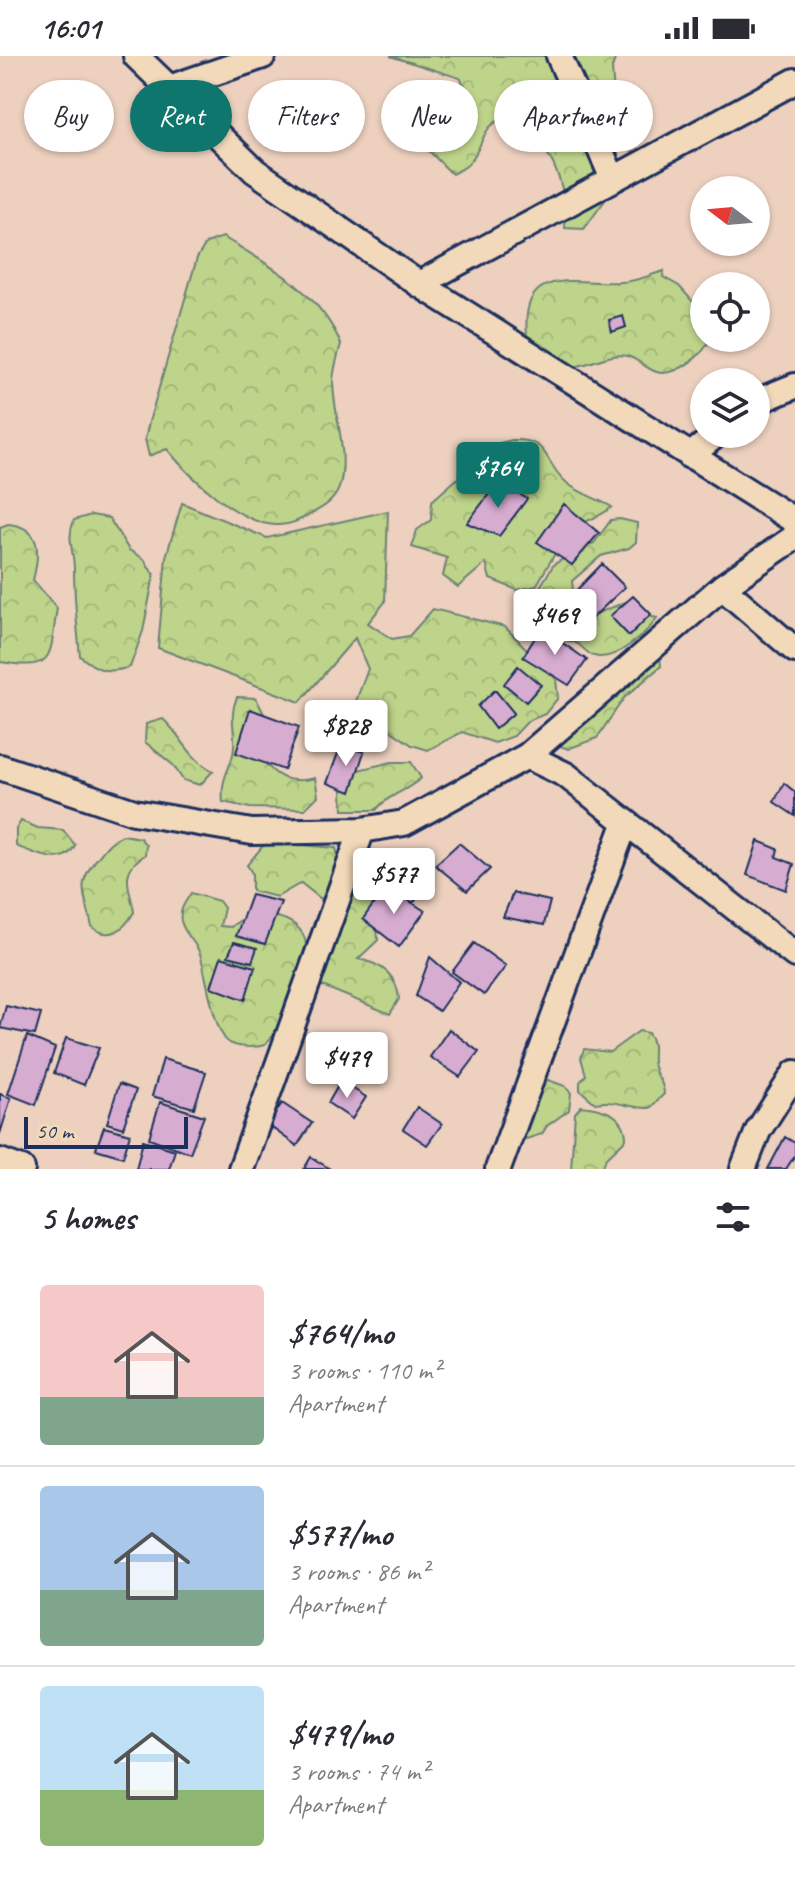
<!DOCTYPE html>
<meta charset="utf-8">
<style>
body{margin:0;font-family:Caveat,sans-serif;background:#f7f7f7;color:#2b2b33;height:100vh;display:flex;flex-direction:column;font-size:30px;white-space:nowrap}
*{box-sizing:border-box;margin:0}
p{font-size:26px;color:#7c7c81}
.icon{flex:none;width:44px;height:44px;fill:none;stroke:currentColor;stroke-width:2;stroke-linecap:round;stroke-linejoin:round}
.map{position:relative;height:1113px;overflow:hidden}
.panel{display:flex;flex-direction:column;background:#fff;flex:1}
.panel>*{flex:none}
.banner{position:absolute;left:24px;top:24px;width:748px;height:72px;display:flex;gap:16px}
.needle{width:52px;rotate:286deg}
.controls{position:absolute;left:690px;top:120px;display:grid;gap:16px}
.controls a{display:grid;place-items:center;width:80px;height:80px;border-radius:50%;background:#fff;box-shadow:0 2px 6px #0004;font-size:40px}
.scale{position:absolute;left:24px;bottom:20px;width:164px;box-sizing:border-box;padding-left:8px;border:4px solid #1b2f5e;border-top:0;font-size:22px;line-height:28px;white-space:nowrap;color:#1b2f5e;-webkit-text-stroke:6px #f2d9b9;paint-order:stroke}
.price{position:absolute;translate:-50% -68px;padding:0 18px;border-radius:8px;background:#fff;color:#222;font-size:26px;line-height:52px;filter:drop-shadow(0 2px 4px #0008)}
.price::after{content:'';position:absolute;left:50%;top:48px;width:24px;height:18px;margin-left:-12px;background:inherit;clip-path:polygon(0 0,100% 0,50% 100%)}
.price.current{background:#0f766e;color:#fff}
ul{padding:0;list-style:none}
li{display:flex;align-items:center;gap:24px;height:200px;padding:0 40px}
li+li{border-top:2px solid #e1e1e2}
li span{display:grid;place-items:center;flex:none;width:224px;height:160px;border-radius:8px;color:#555}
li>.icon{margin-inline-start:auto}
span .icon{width:96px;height:96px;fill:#fffc;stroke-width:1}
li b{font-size:34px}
h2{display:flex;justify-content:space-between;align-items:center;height:96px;padding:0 40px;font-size:34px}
.pill{padding:0 28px;border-radius:36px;background:#fff;box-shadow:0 2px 6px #0004;font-size:28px;line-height:72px}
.pill.current{background:#0f766e;color:#fff}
.status{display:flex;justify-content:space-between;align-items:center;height:56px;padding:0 40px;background:#fff;direction:ltr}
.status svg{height:22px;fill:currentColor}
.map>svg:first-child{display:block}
.forest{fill:url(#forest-crowns);stroke:#6c8274;stroke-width:2}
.building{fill:#d7acd1;stroke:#1b2f5e;stroke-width:2}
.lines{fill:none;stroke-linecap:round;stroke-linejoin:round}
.street-casing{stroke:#1b2f5e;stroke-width:30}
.street{stroke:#f2d9b9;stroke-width:24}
</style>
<div class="status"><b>16:01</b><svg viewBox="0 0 49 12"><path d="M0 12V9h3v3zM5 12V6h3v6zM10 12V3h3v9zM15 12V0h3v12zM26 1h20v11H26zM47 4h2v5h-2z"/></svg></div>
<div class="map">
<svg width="795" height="1113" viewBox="0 0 795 1113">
<defs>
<pattern id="forest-crowns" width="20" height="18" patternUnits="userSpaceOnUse" patternTransform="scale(2)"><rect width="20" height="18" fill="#bed48a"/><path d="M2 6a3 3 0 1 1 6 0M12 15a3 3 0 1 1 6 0" fill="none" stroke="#a3b67a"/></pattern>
</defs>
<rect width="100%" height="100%" fill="#edd0be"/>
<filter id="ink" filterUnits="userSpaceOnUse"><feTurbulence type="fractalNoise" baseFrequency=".0125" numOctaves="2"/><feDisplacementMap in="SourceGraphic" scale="16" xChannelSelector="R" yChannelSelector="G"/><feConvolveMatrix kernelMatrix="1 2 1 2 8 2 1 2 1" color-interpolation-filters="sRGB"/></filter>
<g filter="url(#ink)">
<!-- forest -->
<path class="forest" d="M390 0H616L612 12 619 111 616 129 584 173 565 172C569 127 548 86 512 59 477 70 488 85 469 107 466 112 457 115 452 118L424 90 425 70 462 56 470 38 460 22Z
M223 181C269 209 319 235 341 288 338 299 334 312 333 324 333 359 349 394 340 429 336 444 324 451 311 458 300 464 289 470 276 469 239 468 189 420 167 393L149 400 145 383 149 366 197 202 206 187Z
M664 215 663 221 679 230 704 258V282H710C705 298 679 318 661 317 649 316 639 303 627 300 611 296 590 309 572 311L527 279C520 207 576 229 621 226 634 226 650 219 664 215Z
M512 384C552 383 542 406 567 427 580 438 597 442 612 451 599 462 588 463 578 470 560 485 548 510 536 530L517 534 490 523 486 507 458 531 443 520 447 502 412 491 417 474 431 464 432 445 458 422 464 405 476 393Z
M182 447 267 482 388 455 385 546 368 567 392 583 409 580 433 553 505 571 556 623 558 642 545 658 528 665 514 680 495 687 462 676 428 694 412 689 381 668 355 664 356 645 368 613 355 582 300 646 158 592 166 501Z
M91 459 109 462 129 494 144 503 154 519 143 575 130 611C108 618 98 615 80 600 77 571 74 542 74 513 74 493 66 484 74 464Z
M620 463 637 467 636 486 629 492 601 500 572 525 574 544 596 558 628 545 648 560 657 562C647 577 614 607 594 600 587 598 584 592 578 588 567 582 553 584 540 585L534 579 545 547 535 539 554 508 594 487 611 464Z
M8 468C42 471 40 497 33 524L57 552C49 601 57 615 0 606V471Z
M660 601 661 610 624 642 597 682 568 693 560 690 568 670Z
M237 641 256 642 265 660 258 696C272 720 287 729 315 722L318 740 305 753 250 752 223 746C220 718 233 712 234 691 235 671 229 660 237 641Z
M163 663C183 681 188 702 213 715L200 729 183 724 173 709 145 686 146 668Z
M392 706H411L421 722C406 736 389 738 376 754H343L341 718Z
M21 765 38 772 63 774 75 789C64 813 35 797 16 790V773Z
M123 779 140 782 146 789 145 799C117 815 131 834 134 856 124 874 110 885 92 871 85 836 74 829 99 800 106 791 111 784 123 779Z
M266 786 336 792C341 808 335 832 321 843L301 827 277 841 252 835V817L247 809Z
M362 826 370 830 375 848 378 884 358 903C380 907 397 918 399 943L390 958 315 927 352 829Z
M191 837 219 845 224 852 220 870 231 871C249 852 303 856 306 889 309 915 281 971 265 989 255 992 237 992 228 986 213 974 206 916 200 898 196 886 184 878 181 865 179 853 185 847 191 837Z
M639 975 648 977C658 990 649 1001 655 1014 658 1024 664 1026 664 1038L650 1052C629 1053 618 1043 595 1047L580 1034V1026L586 1019 581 1002 584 993 610 996Z
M548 1024 565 1030 571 1037 569 1054 547 1070 542 1078 526 1083 522 1075 541 1031Z
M581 1050C602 1052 626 1058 626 1083L606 1102 602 1113H571L575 1057Z"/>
<!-- building -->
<path class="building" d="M623 260 626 271 612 276 609 264Z
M499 425 527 443 499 480 467 467Z
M564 448 599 477 572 509 537 486Z
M602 508 625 531 589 565 567 544Z
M633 540 651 558 629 580 610 560Z
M541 572 587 604 569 629 523 601Z
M518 610 541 629 526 646 504 628Z
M495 634 514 657 495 673 478 650Z
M250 653 299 671 284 714 236 697Z
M341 689 364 696 351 736 327 727Z
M784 727 795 736V760L774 746Z
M758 785 778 793 776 801 794 808 786 834 747 819Z
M459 787 490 813 467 835 435 809Z
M392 801 428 830 413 847 376 817Z
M386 830 425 855 399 891 363 863Z
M513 837 550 845 544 869 503 861Z
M251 839 281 846 265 888 236 880Z
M234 886 257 892 252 906 228 900Z
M474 887 506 910 484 939 452 916Z
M221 901 255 911 245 944 211 931Z
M430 901 459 926 439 955 416 940Z
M6 950 41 958 35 979 0 972Z
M449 973 479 996 460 1021 430 1001Z
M27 980 55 992 36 1049 8 1038Z
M66 982 99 992 84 1029 54 1017Z
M163 1003 206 1016 194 1052 152 1040Z
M341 1025 366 1041 352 1063 328 1047Z
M119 1028 136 1034 123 1072 107 1067Z
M0 1038 11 1042 0 1078Z
M160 1046 204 1060 190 1097 149 1082Z
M282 1047 312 1067 297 1090 268 1069Z
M417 1051 442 1068 427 1089 403 1073Z
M104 1071 130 1078 123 1101 96 1093Z
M785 1081 795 1087V1099L786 1113H768Z
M143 1084 175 1094 169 1113H136Z
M311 1101 330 1113H304Z"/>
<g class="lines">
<defs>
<path id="street" d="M136 0 255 115 419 228 795 465
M559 0 613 123
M169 32 263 0
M419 228 795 25
M756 346 795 330
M690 400 717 378
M722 531 795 594
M527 700 722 531 795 481
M0 711 134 756 252 776 362 774 404 767 527 700 566 719 795 899
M0 1105 22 1113
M241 1113 362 774
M498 1113 625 768
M743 1113 758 1075 795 1017"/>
</defs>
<!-- street casing -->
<use href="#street" class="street-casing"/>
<!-- street -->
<use href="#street" class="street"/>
</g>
</g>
</svg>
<div class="controls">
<a><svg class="needle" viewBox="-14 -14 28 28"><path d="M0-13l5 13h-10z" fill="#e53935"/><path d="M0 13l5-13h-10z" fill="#7c7c81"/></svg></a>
<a><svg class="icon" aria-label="locate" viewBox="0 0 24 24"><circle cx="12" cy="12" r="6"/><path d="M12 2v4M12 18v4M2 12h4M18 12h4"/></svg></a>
<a><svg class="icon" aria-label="layers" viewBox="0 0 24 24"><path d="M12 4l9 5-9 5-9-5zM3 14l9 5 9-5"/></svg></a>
</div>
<div class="scale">50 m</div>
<b class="price current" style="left:498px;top:454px">$764</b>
<b class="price" style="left:555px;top:601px">$469</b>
<b class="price" style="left:346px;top:712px">$828</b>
<b class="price" style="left:394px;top:860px">$577</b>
<b class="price" style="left:347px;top:1044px">$479</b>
<div class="banner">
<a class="pill">Buy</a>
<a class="pill current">Rent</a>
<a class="pill">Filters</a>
<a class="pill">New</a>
<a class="pill">Apartment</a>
</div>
</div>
<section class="panel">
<h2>5 homes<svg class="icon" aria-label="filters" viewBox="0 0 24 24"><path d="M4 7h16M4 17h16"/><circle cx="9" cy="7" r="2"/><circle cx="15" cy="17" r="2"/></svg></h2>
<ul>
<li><span style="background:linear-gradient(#f6c9c9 70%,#7fa58c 0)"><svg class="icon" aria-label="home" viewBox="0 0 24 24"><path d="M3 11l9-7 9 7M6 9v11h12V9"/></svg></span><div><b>$764/mo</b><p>3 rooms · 110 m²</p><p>Apartment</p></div></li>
<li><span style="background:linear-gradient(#a9c7e8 65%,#7fa58c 0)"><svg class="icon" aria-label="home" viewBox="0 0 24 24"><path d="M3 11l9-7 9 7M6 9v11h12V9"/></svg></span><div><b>$577/mo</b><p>3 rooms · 86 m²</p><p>Apartment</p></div></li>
<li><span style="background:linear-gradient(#bfe0f5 65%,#8fb573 0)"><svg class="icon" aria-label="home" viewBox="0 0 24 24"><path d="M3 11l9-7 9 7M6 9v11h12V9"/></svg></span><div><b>$479/mo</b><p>3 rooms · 74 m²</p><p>Apartment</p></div></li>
</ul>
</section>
